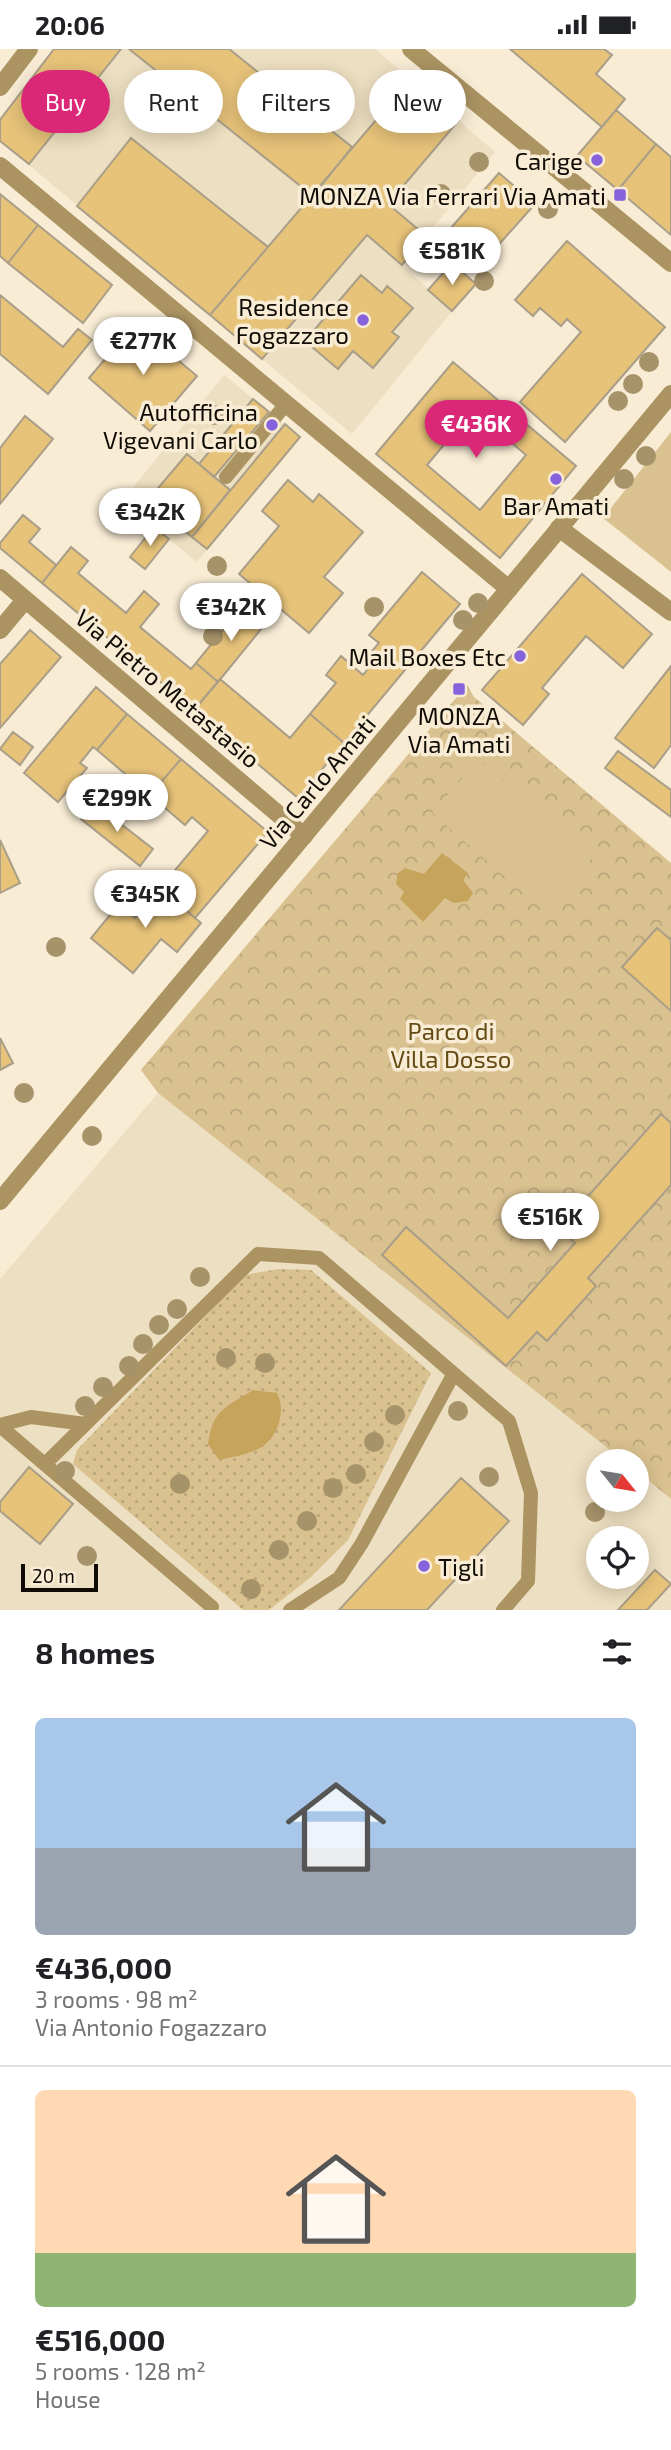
<!DOCTYPE html>
<meta charset="utf-8">
<style>
body{margin:0;font-family:"Exo 2",sans-serif;background:#f2f2f2;color:#202124;height:100vh;display:flex;flex-direction:column;font-size:26px;white-space:nowrap}
*{box-sizing:border-box;margin:0}
p{font-size:23px;color:#757577}
.icon{flex:none;width:38px;height:38px;fill:none;stroke:currentColor;stroke-width:2;stroke-linecap:round;stroke-linejoin:round}
.map{position:relative;height:1561px;overflow:hidden}
.details{display:flex;flex-direction:column;background:#fff;flex:1}
.details>*{flex:none}
.top-card{position:absolute;left:21px;top:21px;width:630px;height:63px;display:flex;gap:14px}
.needle{width:46px;rotate:120deg}
.buttons{position:absolute;left:586px;top:1400px;display:grid;gap:14px}
.buttons a{display:grid;place-items:center;width:63px;height:63px;border-radius:50%;background:#fff;box-shadow:0 4px 18px #0003;font-size:35px}
.scale{position:absolute;left:21px;bottom:18px;width:77px;box-sizing:border-box;padding-left:7px;border:4px solid #100c05;border-top:0;font-size:19px;line-height:24px;white-space:nowrap;color:#100c05;-webkit-text-stroke:5px #f8ecd5;paint-order:stroke}
.price{position:absolute;translate:-50% -60px;padding:0 16px;border-radius:24px;background:#fff;color:#222;font-size:23px;line-height:46px;filter:drop-shadow(0 2px 4px #0008)}
.price::after{content:'';position:absolute;left:50%;top:42px;width:21px;height:16px;margin-left:-10px;background:inherit;clip-path:polygon(0 0,100% 0,50% 100%)}
.price.current{background:#db2777;color:#fff}
ul{padding:0;list-style:none}
li{display:grid;align-content:center;gap:14px;height:371px;padding:0 35px}
li+li{border-top:2px solid #e0e0e0}
li span{display:grid;place-items:center;height:217px;border-radius:10px;color:#555}
li>.icon{margin-inline-start:auto}
span .icon{width:126px;height:126px;fill:#fffc;stroke-width:1}
li b{font-size:30px}
h2{display:flex;justify-content:space-between;align-items:center;height:84px;padding:0 35px;font-size:30px}
.tag{padding:0 24px;border-radius:32px;background:#fff;box-shadow:0 4px 18px #0003;font-size:24px;line-height:63px}
.tag.current{background:#db2777;color:#fff}
.status{display:flex;justify-content:space-between;align-items:center;height:49px;padding:0 35px;background:#fff;direction:ltr}
.status svg{height:19px;fill:currentColor}
.map>svg:first-child{display:block}
.built{fill:#eddfc1;fill-rule:evenodd}
.grass{fill:url(#grass-dots)}
.park{fill:url(#park-crowns)}
.pitch{fill:#dac190}
.water{fill:#c7a45c}
.building{fill:#e7c37a;stroke:#a99e88;stroke-width:2;fill-rule:evenodd}
.lines{fill:none;stroke-linecap:round;stroke-linejoin:round}
.service{stroke:#ab9362;stroke-width:14}
.minor{stroke:#ab9362;stroke-width:18}
.tertiary{stroke:#ab9362;stroke-width:18}
.tree{fill:#a7936a}
.poi-dot{fill:#8662dc;stroke:#f8ecd5;stroke-width:2.5}
.labels{text-anchor:middle;dominant-baseline:central;stroke-width:7;stroke-linejoin:round;paint-order:stroke}
.poi-label{font-size:24px;fill:#100c05;stroke:#f8ecd5;text-anchor:end}
.street-label{font-size:24px;fill:#100c05;stroke:#f8ecd5}
.park-label{font-size:24px;fill:#644b13;stroke:#f8ecd5}
</style>
<div class="status"><b>20:06</b><svg viewBox="0 0 49 12"><path d="M0 12V9h3v3zM5 12V6h3v6zM10 12V3h3v9zM15 12V0h3v12zM26 1h20v11H26zM47 4h2v5h-2z"/></svg></div>
<div class="map">
<svg width="671" height="1561" viewBox="0 0 671 1561">
<defs>
<pattern id="grass-dots" width="8" height="8" patternUnits="userSpaceOnUse" patternTransform="scale(1.75)"><rect width="8" height="8" fill="#dac190"/><path d="M2 2h.1M6 6h.1" fill="none" stroke="#baa57b" stroke-width="1.8" stroke-linecap="round"/></pattern>
<pattern id="park-crowns" width="20" height="18" patternUnits="userSpaceOnUse" patternTransform="scale(1.75)"><rect width="20" height="18" fill="#dac190"/><path d="M2 6a3 3 0 1 1 6 0M12 15a3 3 0 1 1 6 0" fill="none" stroke="#baa57b"/></pattern>
</defs>
<rect width="100%" height="100%" fill="#f8ecd5"/>
<!-- built -->
<path class="built" d="M54 0H375L495 103 402 216 452 262 352 385 0 92V71Z
M224 326 300 388 197 513 122 452Z
M158 1044 624 1412H598V1451H637V1422L671 1450V1561H0V1230ZM598 1489H637V1528H598Z"/>
<!-- grass -->
<path class="grass" d="M278 1220 311 1221 431 1324 348 1491 311 1528 269 1561H243L73 1415 77 1401 245 1226Z"/>
<!-- park -->
<path class="park" d="M467 636 474 648 671 814V1450L637 1422V1412H624L158 1044 141 1021Z"/>
<!-- pitch -->
<path class="pitch" d="M671 383V523L603 469Z
M479 710 592 809 545 863 432 764Z"/>
<!-- water -->
<path class="water" d="M442 804 468 824 463 831 473 844 468 852 454 854 445 849 423 873 400 850 404 843 396 835 398 824 405 819 424 825Z
M253 1341 277 1344C286 1361 279 1386 262 1398 250 1405 233 1408 219 1411L208 1395C213 1360 225 1359 253 1341Z"/>
<!-- building -->
<path class="building" d="M54 0H121L29 115 0 92V71Z
M129 0H229L352 98 313 147Z
M510 0H604L612 6 596 25 625 50 602 78Z
M411 30 459 71 388 155 426 187 402 216 367 186 262 310 210 266Z
M616 61 656 95 618 141 577 107Z
M131 89 268 198 210 266 77 157Z
M656 95 671 108V186L618 141Z
M499 124 535 155 485 211 450 180Z
M0 145 38 176 8 214 0 207Z
M38 176 112 236 83 274 8 214Z
M567 192 665 278 565 393 520 353 581 283 567 270 561 277 540 259 533 267 515 251Z
M452 214 476 235 452 262 428 241Z
M361 226 382 244 387 237 413 259 392 283 399 288 373 319 353 302 338 320 305 292Z
M0 246 63 298 78 280 92 291 48 345 0 305Z
M135 275 197 327 150 382 89 329Z
M453 313 576 417 500 509 376 405ZM473 361 526 406 480 461 427 416Z
M253 350 269 363 214 428 199 415Z
M25 367 53 390 0 455V399Z
M285 375 300 388 207 500 192 488Z
M187 405 230 441 192 488 148 451Z
M288 431 313 453 319 445 363 483 324 528 343 544 309 584 239 525 279 477 262 462Z
M23 466 40 480 29 493 56 516 42 534 0 499V494Z
M154 478 169 490 145 520 130 508Z
M71 498 88 512 78 524 126 564 144 542 159 555 140 578 191 620 196 614 218 633 194 661 42 534Z
M422 523 460 555 344 694 310 665 336 634 326 626 341 607 363 626 373 613 367 608 379 594 369 586Z
M582 525 652 585 623 619 586 587 542 639 549 645 523 676 482 641Z
M244 555 266 574 218 633 196 614Z
M30 581 61 608 0 679V615Z
M671 617V696L654 719 615 689Z
M220 630 290 689 310 665 344 694 298 749 194 661Z
M96 638 127 665 97 701 93 698 80 714 87 719 58 753 24 724Z
M127 665 181 710 150 746 97 701Z
M13 683 33 698 20 716 0 700Z
M618 702 671 741V768L605 719Z
M181 710 268 783 195 869 160 839 208 782 192 768 185 776 150 746Z
M94 754 153 800 140 817 81 770Z
M0 791 20 834 0 844Z
M160 839 201 874 177 903 161 890 133 924 91 889 119 855 135 869Z
M657 879 671 891V962L622 918Z
M0 989 13 1014 0 1021Z
M661 1065 671 1074V1136L588 1229 596 1237 547 1292 537 1283 506 1317 382 1206 406 1178 508 1269 575 1194 559 1180Z
M29 1418 73 1455 40 1495 0 1462V1453Z
M461 1429 509 1472 427 1561H339Z
M655 1521 671 1535 647 1561H618Z"/>
<g class="lines">
<!-- service -->
<path class="service" d="M226 428 286 355
M0 1376 31 1368 85 1375
M0 1377 212 1558
M45 1415 258 1205 319 1209 509 1372 531 1444 528 1532 503 1561
M290 1561 339 1529 362 1494 453 1326"/>
<!-- minor -->
<path class="minor" d="M0 38 29 0
M0 117 509 540
M559 479 671 563
M0 529 304 787
M0 581 25 551"/>
<!-- tertiary -->
<path class="tertiary" d="M411 0 671 214
M0 1152 671 345"/>
</g>
<!-- trees -->
<g class="tree">
<circle cx="479" cy="113" r="10"/>
<circle cx="441" cy="145" r="10"/>
<circle cx="548" cy="160" r="10"/>
<circle cx="484" cy="232" r="10"/>
<circle cx="649" cy="313" r="10"/>
<circle cx="633" cy="335" r="10"/>
<circle cx="618" cy="352" r="10"/>
<circle cx="214" cy="366" r="10"/>
<circle cx="646" cy="407" r="10"/>
<circle cx="624" cy="430" r="10"/>
<circle cx="217" cy="517" r="10"/>
<circle cx="478" cy="554" r="10"/>
<circle cx="374" cy="558" r="10"/>
<circle cx="463" cy="571" r="10"/>
<circle cx="213" cy="587" r="10"/>
<circle cx="56" cy="898" r="10"/>
<circle cx="24" cy="1044" r="10"/>
<circle cx="92" cy="1087" r="10"/>
<circle cx="200" cy="1228" r="10"/>
<circle cx="177" cy="1260" r="10"/>
<circle cx="159" cy="1276" r="10"/>
<circle cx="143" cy="1295" r="10"/>
<circle cx="226" cy="1309" r="10"/>
<circle cx="265" cy="1314" r="10"/>
<circle cx="129" cy="1317" r="10"/>
<circle cx="103" cy="1338" r="10"/>
<circle cx="85" cy="1357" r="10"/>
<circle cx="458" cy="1362" r="10"/>
<circle cx="395" cy="1366" r="10"/>
<circle cx="374" cy="1393" r="10"/>
<circle cx="65" cy="1422" r="10"/>
<circle cx="356" cy="1425" r="10"/>
<circle cx="489" cy="1428" r="10"/>
<circle cx="180" cy="1435" r="10"/>
<circle cx="333" cy="1439" r="10"/>
<circle cx="595" cy="1463" r="10"/>
<circle cx="307" cy="1472" r="10"/>
<circle cx="279" cy="1501" r="10"/>
<circle cx="87" cy="1507" r="10"/>
<circle cx="251" cy="1540" r="10"/>
</g>
<!-- markers -->
<g class="poi-dot">
<circle cx="597" cy="111" r="7"/>
<rect x="613" y="139" width="14" height="14" rx="3.5"/>
<circle cx="363" cy="271" r="7"/>
<circle cx="272" cy="376" r="7"/>
<circle cx="556" cy="430" r="7"/>
<circle cx="520" cy="607" r="7"/>
<rect x="452" y="633" width="14" height="14" rx="3.5"/>
<circle cx="424" cy="1517" r="7"/>
</g>
<g class="labels">
<!-- poi labels -->
<g class="poi-label">
<text x="583" y="111">Carige</text>
<text x="606" y="146">MONZA Via Ferrari Via Amati</text>
<text x="349" y="257">Residence<tspan x="349" dy="28">Fogazzaro</tspan></text>
<text x="258" y="362">Autofficina<tspan x="258" dy="28">Vigevani Carlo</tspan></text>
<text x="556" y="456" text-anchor="middle">Bar Amati</text>
<text x="506" y="607">Mail Boxes Etc</text>
<text x="459" y="666" text-anchor="middle">MONZA<tspan x="459" dy="28">Via Amati</tspan></text>
<text x="438" y="1517" text-anchor="start">Tigli</text>
</g>
<!-- street labels -->
<g class="street-label">
<text transform="translate(168 639) rotate(40)">Via Pietro Metastasio</text>
<text transform="translate(317 733) rotate(-50)">Via Carlo Amati</text>
</g>
<!-- park labels -->
<g class="park-label">
<text x="451" y="981">Parco di<tspan x="451" dy="28">Villa Dosso</tspan></text>
</g>
</g>
</svg>
<div class="buttons">
<a><svg class="needle" viewBox="-14 -14 28 28"><path d="M0-13l5 13h-10z" fill="#e53935"/><path d="M0 13l5-13h-10z" fill="#757577"/></svg></a>
<a><svg class="icon" aria-label="locate" viewBox="0 0 24 24"><circle cx="12" cy="12" r="6"/><path d="M12 2v4M12 18v4M2 12h4M18 12h4"/></svg></a>
</div>
<div class="scale">20 m</div>
<b class="price" style="left:452px;top:238px">€581K</b>
<b class="price" style="left:143px;top:328px">€277K</b>
<b class="price current" style="left:476px;top:411px">€436K</b>
<b class="price" style="left:150px;top:499px">€342K</b>
<b class="price" style="left:231px;top:594px">€342K</b>
<b class="price" style="left:117px;top:785px">€299K</b>
<b class="price" style="left:145px;top:881px">€345K</b>
<b class="price" style="left:550px;top:1204px">€516K</b>
<div class="top-card">
<a class="tag current">Buy</a>
<a class="tag">Rent</a>
<a class="tag">Filters</a>
<a class="tag">New</a>
</div>
</div>
<section class="details">
<h2>8 homes<svg class="icon" aria-label="filters" viewBox="0 0 24 24"><path d="M4 7h16M4 17h16"/><circle cx="9" cy="7" r="2"/><circle cx="15" cy="17" r="2"/></svg></h2>
<ul>
<li><span style="background:linear-gradient(#a9c7e8 60%,#9aa5b1 0)"><svg class="icon" aria-label="home" viewBox="0 0 24 24"><path d="M3 11l9-7 9 7M6 9v11h12V9"/></svg></span><div><b>€436,000</b><p>3 rooms · 98 m²</p><p>Via Antonio Fogazzaro</p></div></li>
<li><span style="background:linear-gradient(#ffd9b3 75%,#8fb573 0)"><svg class="icon" aria-label="home" viewBox="0 0 24 24"><path d="M3 11l9-7 9 7M6 9v11h12V9"/></svg></span><div><b>€516,000</b><p>5 rooms · 128 m²</p><p>House</p></div></li>
</ul>
</section>
